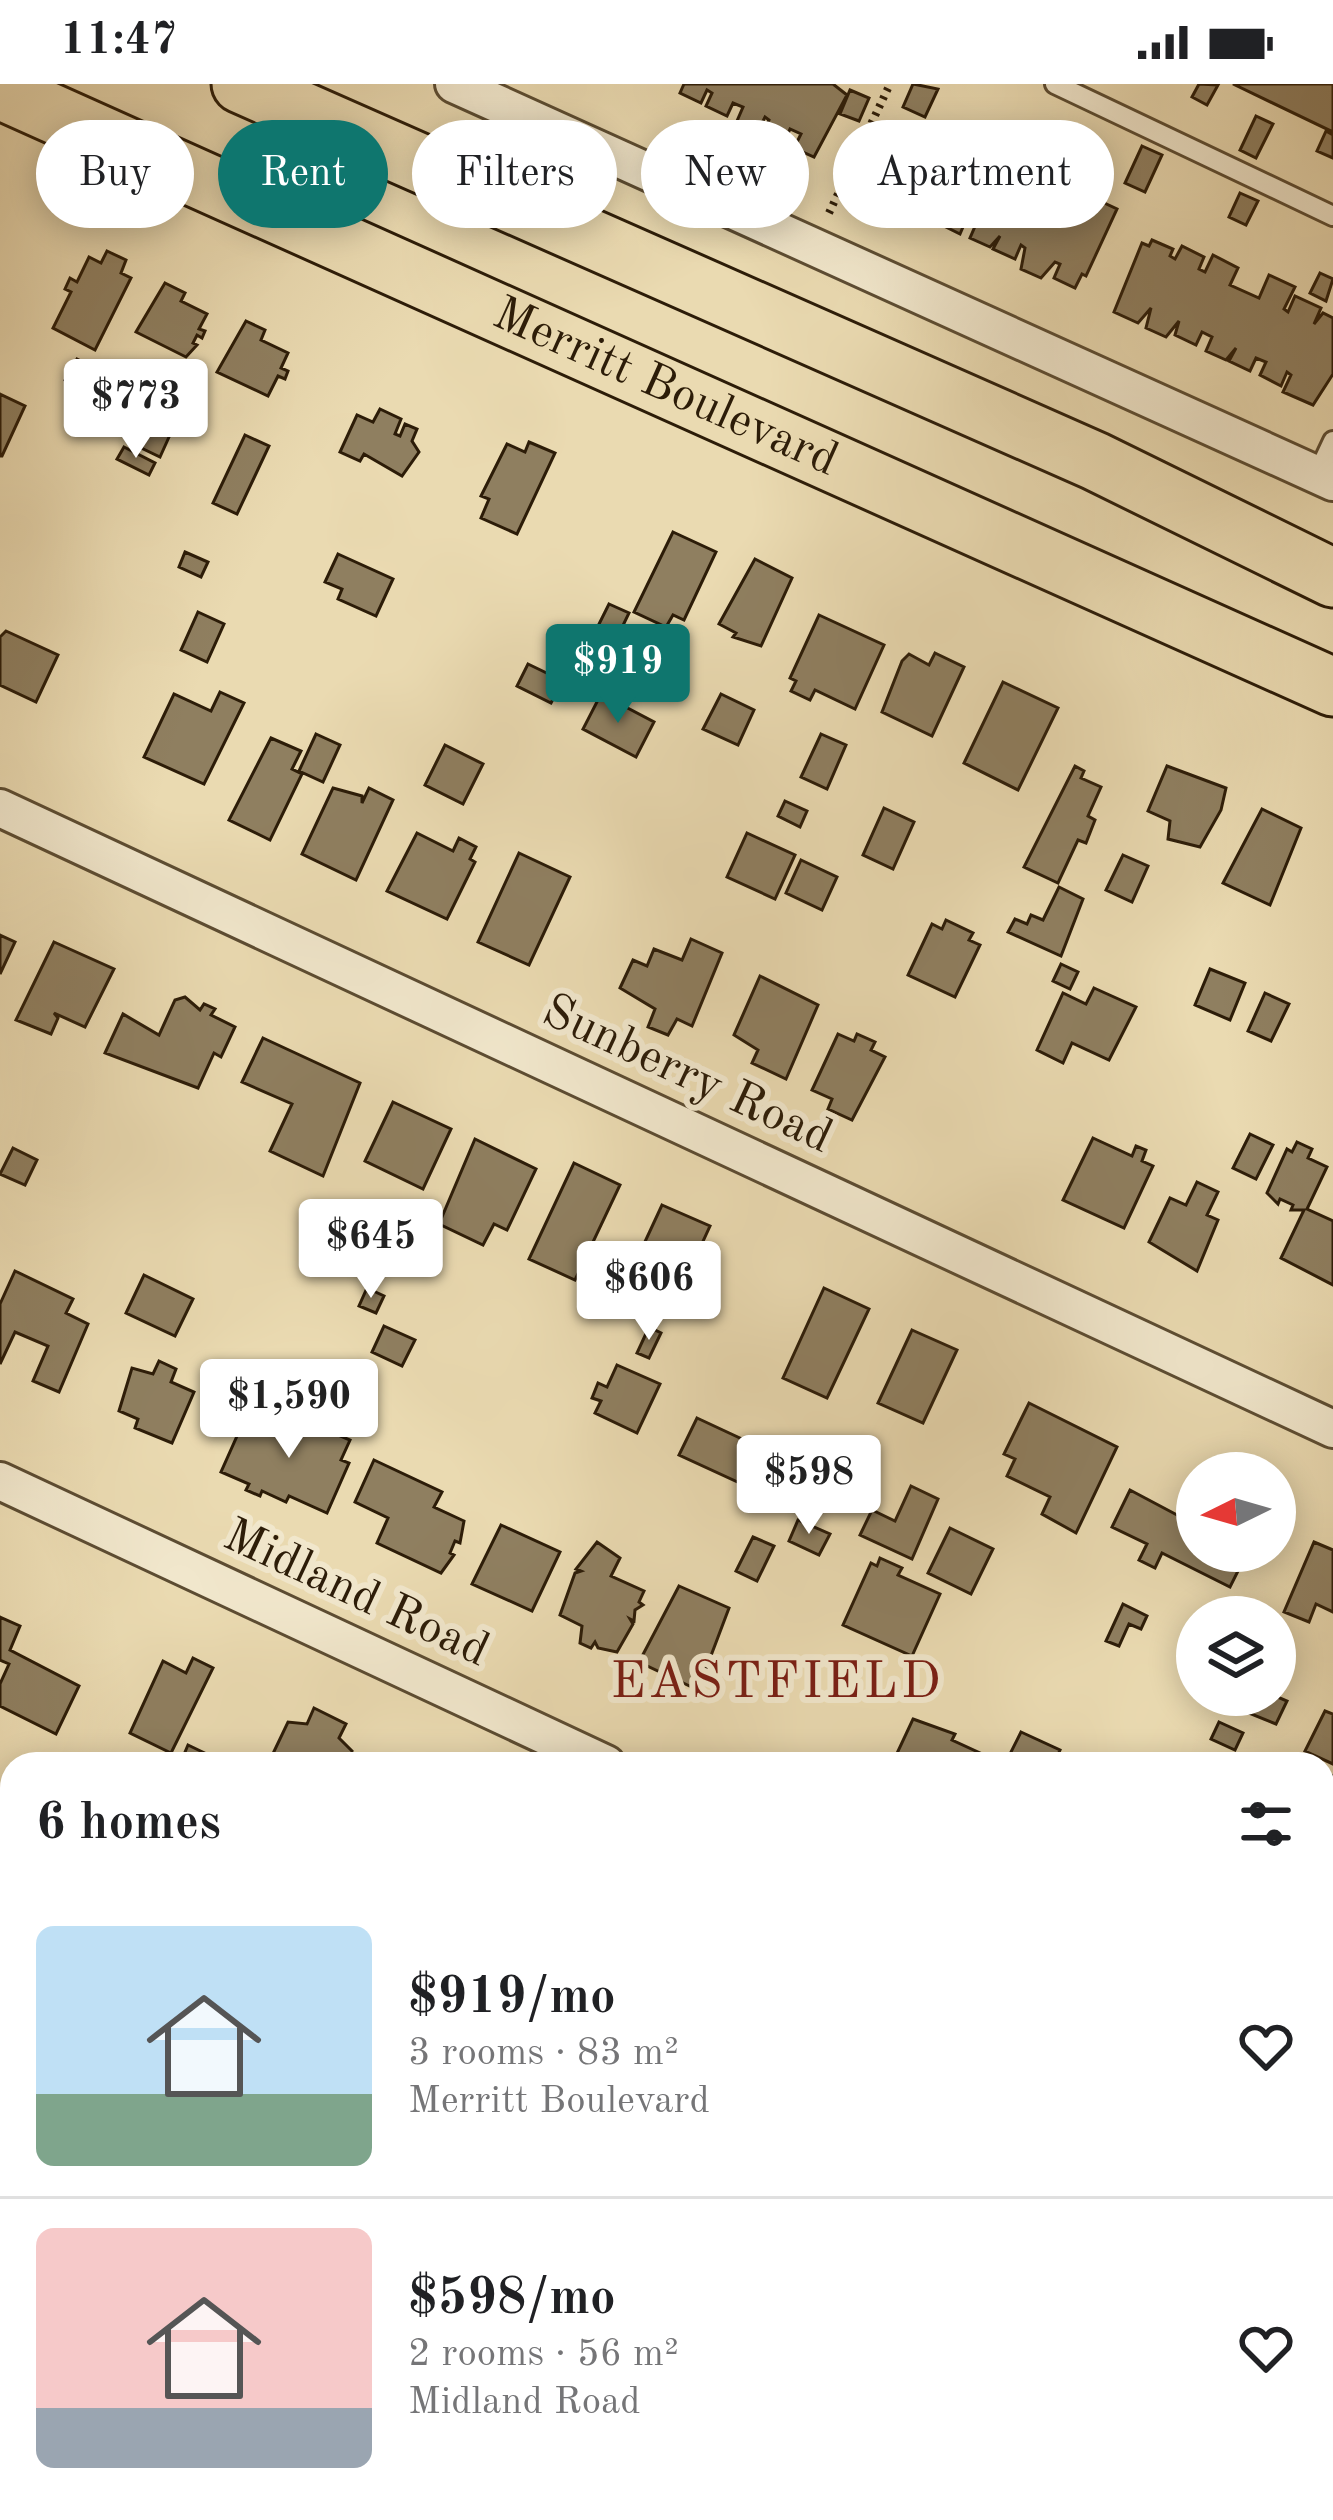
<!DOCTYPE html>
<meta charset="utf-8">
<style>
body{margin:0;font-family:"Old Standard TT",serif;background:#f2f2f2;color:#202124;height:100vh;display:flex;flex-direction:column;font-size:45px;white-space:nowrap}
*{box-sizing:border-box;margin:0}
p{font-size:39px;color:#757577}
.icon{flex:none;width:66px;height:66px;fill:none;stroke:currentColor;stroke-width:2;stroke-linecap:round;stroke-linejoin:round}
.map{position:relative;flex:1;overflow:hidden}
.panel{position:absolute;left:0px;top:1668px;width:1335px;height:768px;display:flex;flex-direction:column;background:#fff;border-radius:36px 36px 0 0;box-shadow:0 6px 30px #0003}
.panel>*{flex:none}
.top-card{position:absolute;left:36px;top:36px;width:1263px;height:108px;display:flex;gap:24px}
.needle{width:78px;rotate:265deg}
.controls{position:absolute;left:1176px;top:1368px;display:grid;gap:24px}
.controls a{display:grid;place-items:center;width:120px;height:120px;border-radius:50%;background:#fff;box-shadow:0 6px 30px #0003;font-size:60px}
.price{position:absolute;translate:-50% -102px;padding:0 27px;border-radius:12px;background:#fff;color:#222;font-size:39px;line-height:78px;filter:drop-shadow(0 3px 6px #0008)}
.price::after{content:'';position:absolute;left:50%;top:72px;width:36px;height:27px;margin-left:-18px;background:inherit;clip-path:polygon(0 0,100% 0,50% 100%)}
.price.active{background:#0f766e;color:#fff}
ul{padding:0;list-style:none}
li{display:flex;align-items:center;gap:36px;height:300px;padding:0 36px}
li+li{border-top:3px solid #e0e0e0}
li span{display:grid;place-items:center;flex:none;width:336px;height:240px;border-radius:18px;color:#555}
li>.icon{margin-inline-start:auto}
span .icon{width:144px;height:144px;fill:#fffc;stroke-width:1}
li b{font-size:51px}
h2{display:flex;justify-content:space-between;align-items:center;height:144px;padding:0 36px;font-size:51px}
.tag{padding:0 42px;border-radius:54px;background:#fff;box-shadow:0 6px 30px #0003;font-size:42px;line-height:108px}
.tag.active{background:#0f766e;color:#fff}
.status{display:flex;justify-content:space-between;align-items:center;height:84px;padding:0 60px;background:#fff;direction:ltr}
.status svg{height:33px;fill:currentColor}
.map>svg:first-child{display:block}
.building{fill:#8f7f60;stroke:#2c1c08;stroke-width:3}
.lines{fill:none;stroke-linecap:round;stroke-linejoin:round}
.lane-casing{stroke:#5c4c32;stroke-width:24}
.street-casing{stroke:#5c4c32;stroke-width:42}
.primary-casing{stroke:#2c1c08;stroke-width:63}
.path{stroke:#2c1c08;stroke-width:8;stroke-dasharray:3 6;stroke-linecap:butt}
.lane{stroke:#f1e7cc;stroke-width:18}
.street{stroke:#f1e7cc;stroke-width:36}
.primary{stroke:#eadab1;stroke-width:57}
.labels{text-anchor:middle;dominant-baseline:central;stroke-width:12;stroke-linejoin:round;paint-order:stroke}
.street-label{font-size:48px;fill:#2c1c08;stroke:#f1e7cc}
.neighbourhood-label{font-size:51px;letter-spacing:3px;fill:#7a1f14;stroke:#f1e7cc}
</style>
<div class="status"><b>11:47</b><svg viewBox="0 0 49 12"><path d="M0 12V9h3v3zM5 12V6h3v6zM10 12V3h3v9zM15 12V0h3v12zM26 1h20v11H26zM47 4h2v5h-2z"/></svg></div>
<div class="map">
<svg width="1333" height="2436" viewBox="0 0 1333 2436">
<rect width="100%" height="100%" fill="#eadab1"/>
<filter id="stains"><feTurbulence type="fractalNoise" baseFrequency=".00167" numOctaves="4"/><feColorMatrix values="0 0 0 0 .2 0 0 0 0 .09 0 0 0 0 .02 0 0 0 .5 -.17"/></filter>
<radialGradient id="worn" r=".72"><stop offset=".6" stop-color="#630" stop-opacity="0"/><stop offset="1" stop-color="#630" stop-opacity=".3"/></radialGradient>
<!-- building -->
<path class="building" d="M684 0H833L847 11 814 73 794 64 801 50 790 45 784 59 763 49 769 36 765 33 758 47 737 37 743 23 733 19 727 32 706 22 712 9 707 6 701 19 680 9Z
M913 0 938 5 925 33 903 23Z
M1199 0 1218 1 1207 21 1192 13Z
M1233 0H1333V48Z
M850 6 869 14 859 37 840 30Z
M1256 32 1273 40 1256 74 1240 66Z
M906 46 969 76 973 67 999 78 993 88 1049 115 1057 97 1117 125 1086 192 1082 190 1075 204 1054 194 1060 180 1055 178 1041 194 1021 185 1025 164 1021 161 1015 175 993 165 1000 152 990 163 970 154 976 140 966 136 960 150 940 140 946 126 940 124 934 137 913 127 919 114 909 109 903 122 882 113 888 100 883 97Z
M1326 47 1333 51V74L1317 67Z
M1142 62 1162 71 1145 108 1125 99Z
M1240 109 1258 117 1246 141 1229 133Z
M1152 156 1173 165 1170 172 1175 175 1182 162 1204 173 1199 185 1205 188 1213 171 1238 184 1230 201 1259 214 1269 191 1295 203 1284 225 1288 228 1295 212 1321 224 1314 240 1323 229 1333 234V290L1313 321 1283 308 1291 291 1287 288 1281 302 1260 291 1266 278 1256 274 1250 287 1229 277 1236 264 1226 276 1206 267 1212 253 1202 248 1196 261 1175 251 1179 237 1166 253 1146 244 1151 224 1138 239 1114 228 1142 159 1149 162Z
M107 167 126 176 121 189 131 194 95 266 53 244 71 208 65 205 70 194 77 198 89 173 101 179Z
M1320 189 1333 195 1326 217 1310 209Z
M165 199 185 209 181 217 207 230 199 245 205 247 202 254 197 251 193 259 197 261 186 273 136 248Z
M246 237 265 246 261 256 288 269 281 284 288 287 285 295 278 292 268 312 217 288Z
M77 275 96 285 85 306 65 296Z
M0 310 25 322 2 372H0Z
M150 320 178 333 160 373 131 359Z
M380 325 401 335 395 350 400 352 405 340 417 345 412 357 419 368 402 392 364 370 360 377 340 368 357 331 373 338Z
M245 351 269 362 237 430 213 419Z
M529 358 555 369 517 450 481 434 489 415 481 412 507 360 525 368Z
M124 363 155 379 149 391 117 375Z
M673 448 716 468 684 536 673 531 666 543 634 528Z
M185 468 208 478 201 493 179 483Z
M338 470 393 495 376 532 338 515 342 505 325 498Z
M755 475 792 494 761 562 733 553 736 549 719 540Z
M609 520 629 529 616 556 596 546Z
M198 528 224 540 207 578 181 566Z
M819 531 884 561 855 625 815 606 810 616 791 607 796 597 790 594Z
M6 547 58 571 36 618 0 601V553Z
M935 569 964 583 932 652 882 628 902 577 909 570 929 581Z
M528 580 563 597 551 619 517 602Z
M1003 598 1058 624 1018 706 964 679Z
M220 608 244 619 204 700 144 673 174 610 211 627Z
M601 610 654 638 636 673 583 645Z
M721 610 754 626 738 661 703 645Z
M316 650 340 661 323 698 299 687Z
M821 650 846 661 827 705 801 693Z
M271 654 301 667 292 685 302 690 270 756 229 736Z
M445 661 483 680 463 720 425 701Z
M1075 682 1084 687 1081 694 1101 703 1088 732 1095 736 1086 759 1078 756 1058 799 1024 783Z
M1167 682 1226 704 1221 726 1200 763 1168 755 1170 737 1148 727Z
M333 704 362 712V719L369 704 393 716 356 796 302 770Z
M785 717 807 727 800 743 778 732Z
M884 724 914 738 893 785 863 771Z
M1262 725 1301 744 1270 821 1223 799Z
M417 749 453 767 459 754 476 763 470 775 475 778 447 835 387 807Z
M747 749 795 771 775 815 727 793Z
M519 769 570 793 529 881 478 858Z
M1123 771 1148 782 1132 818 1106 806Z
M801 776 837 793 822 826 786 809Z
M1059 803 1083 815 1061 872 1008 848 1015 835 1027 840 1031 831 1043 836Z
M946 836 973 849 969 856 980 861 955 913 908 891 932 840 942 845Z
M0 851 15 858 0 890Z
M691 855 722 869 692 942 677 935 668 951 648 943 655 925 620 904 633 876 647 882 654 865 682 876Z
M54 858 114 885 85 943 54 929 58 934 51 950 16 936Z
M1061 880 1078 888 1070 905 1053 897Z
M1210 885 1245 899 1230 936 1195 921Z
M760 892 818 921 786 995 752 979 758 966 734 951Z
M1094 904 1136 923 1109 976 1072 959 1063 979 1037 966 1063 909 1086 920Z
M1265 909 1289 920 1271 957 1248 947Z
M185 913 200 926 204 920 215 925 211 931 235 943 221 973 214 969 198 1004 105 969 123 930 159 951 175 916Z
M838 950 854 957 857 950 875 958 871 966 885 973 852 1036 828 1025 832 1015 812 1006Z
M263 954 360 999 323 1092 270 1067 292 1020 242 998Z
M393 1018 451 1045 423 1105 365 1077Z
M1250 1050 1273 1061 1256 1095 1233 1084Z
M1093 1054 1132 1072 1136 1062 1146 1066 1142 1077 1153 1082 1124 1144 1063 1116Z
M475 1055 536 1085 507 1146 494 1140 483 1161 439 1140Z
M1297 1058 1312 1065 1308 1074 1327 1083 1307 1125 1333 1137V1201L1281 1174 1304 1126H1291L1293 1121 1280 1115 1278 1120 1267 1109 1287 1065 1292 1068Z
M13 1064 37 1076 25 1101 0 1090Z
M574 1079 620 1101 575 1196 529 1175Z
M1197 1098 1218 1108 1207 1131 1218 1136 1197 1187 1149 1158 1170 1114 1186 1121Z
M662 1121 710 1142 672 1225 624 1203Z
M15 1187 73 1215 66 1229 88 1240 59 1308 33 1297 48 1262 15 1248 0 1280V1220Z
M144 1191 193 1215 175 1252 126 1229Z
M367 1204 384 1212 376 1229 359 1222Z
M824 1204 869 1225 827 1314 783 1294Z
M384 1242 415 1256 402 1282 372 1268Z
M649 1243 661 1249 649 1274 637 1269Z
M912 1246 957 1266 923 1339 878 1319Z
M159 1277 176 1285 171 1298 194 1308 172 1359 135 1344 138 1335 119 1327 132 1284 153 1290Z
M617 1281 660 1300 637 1349 595 1329 601 1317 592 1314 598 1299 607 1303Z
M1029 1319 1117 1363 1076 1449 1042 1430 1050 1413 1007 1392 1015 1375 1004 1370Z
M289 1330 350 1356 341 1376 349 1379 327 1429 289 1412 286 1418 262 1407 260 1412 246 1406 249 1400 221 1388 246 1332 281 1347Z
M697 1334 759 1363 742 1400 679 1371Z
M831 1367 848 1375 838 1396 821 1389Z
M374 1376 442 1408 434 1423 464 1437 460 1459 455 1457 450 1469 454 1471 441 1489 377 1459 388 1434 355 1418Z
M911 1402 938 1415 912 1475 860 1451 872 1426 895 1437Z
M1130 1406 1179 1432 1189 1412 1197 1416V1467H1248L1230 1503 1162 1469 1155 1484 1139 1476 1147 1460 1112 1443Z
M798 1436 830 1450 819 1471 789 1457Z
M501 1441 560 1468 532 1527 472 1500Z
M950 1444 993 1465 971 1510 928 1489Z
M753 1453 774 1462 757 1497 736 1487Z
M597 1458 620 1474 611 1492 644 1507 639 1518 643 1521 635 1526 634 1537 630 1535 633 1540 617 1568 598 1564 595 1558 591 1564 580 1559 582 1542 560 1531 575 1489 581 1487 576 1485Z
M1314 1458 1333 1466V1528L1316 1520 1309 1538 1284 1528Z
M880 1474 902 1484 898 1491 940 1510 912 1572 843 1541 871 1479 877 1482Z
M679 1502 729 1524 698 1606 639 1578Z
M1123 1520 1147 1532 1141 1545 1129 1540 1119 1562 1106 1557Z
M0 1533 20 1542 10 1566 79 1602 56 1650 0 1622V1600L9 1580 0 1576Z
M193 1574 213 1584 171 1669 130 1649 163 1577 186 1589Z
M1275 1591 1283 1594 1275 1612 1287 1617 1276 1640 1224 1619 1228 1611H1275Z
M314 1624 346 1640 339 1654 352 1667 345 1680H268L288 1638 307 1640Z
M1325 1627 1333 1630V1680L1305 1667Z
M913 1635 955 1650 952 1656 980 1669 975 1680H892Z
M1219 1638 1243 1649 1235 1666 1211 1655Z
M1021 1648 1060 1666 1054 1680H1005Z
M188 1661 217 1675 215 1680H180Z
M1323 1687 1333 1692V1711L1323 1733Z
M1323 1792 1333 1796V1888L1326 1901Z
M12 1903V1965L0 1960V1928Z
M1323 2399 1333 2404 1325 2435 1302 2424H1323Z
M404 2424H448L468 2436H397Z
M1059 2424H1122L1134 2430 1131 2436H1053Z"/>
<g class="lines">
<defs>
<path id="lane" d="M1055 0 1333 132
M1317 391 1333 357"/>
<path id="street" d="M454 0 1333 398
M0 724 1333 1345
M0 1397 606 1680
M1323 2015 1333 2020
M0 2080 12 2085
M754 2424 781 2436"/>
<g id="primary">
<path d="M241 0 1095 377 1333 494"/>
<path id="s1" d="M0 6 1333 603"/>
</g>
</defs>
<!-- lane casing -->
<use href="#lane" class="lane-casing"/>
<!-- street casing -->
<use href="#street" class="street-casing"/>
<!-- primary casing -->
<use href="#primary" class="primary-casing"/>
<!-- path -->
<path class="path" d="M829 129 890 0"/>
<!-- lane -->
<use href="#lane" class="lane"/>
<!-- street -->
<use href="#street" class="street"/>
<!-- primary -->
<use href="#primary" class="primary"/>
</g>
<g class="labels">
<!-- street labels -->
<g class="street-label">
<text stroke="none"><textPath href="#s1" startOffset="729">Merritt Boulevard</textPath></text>
<text transform="translate(687 991) rotate(25)">Sunberry Road</text>
<text transform="translate(356 1510) rotate(25)">Midland Road</text>
</g>
<!-- neighbourhood labels -->
<g class="neighbourhood-label">
<text x="777" y="1599">EASTFIELD</text>
</g>
</g>
<rect width="100%" height="100%" filter="url(#stains)"/>
<rect width="100%" height="100%" fill="url(#worn)"/>
</svg>
<div class="controls">
<a><svg class="needle" viewBox="-14 -14 28 28"><path d="M0-13l5 13h-10z" fill="#e53935"/><path d="M0 13l5-13h-10z" fill="#757577"/></svg></a>
<a><svg class="icon" aria-label="layers" viewBox="0 0 24 24"><path d="M12 4l9 5-9 5-9-5zM3 14l9 5 9-5"/></svg></a>
</div>
<b class="price" style="left:136px;top:377px">$773</b>
<b class="price active" style="left:618px;top:642px">$919</b>
<b class="price" style="left:371px;top:1217px">$645</b>
<b class="price" style="left:649px;top:1259px">$606</b>
<b class="price" style="left:289px;top:1377px">$1,590</b>
<b class="price" style="left:809px;top:1453px">$598</b>
<div class="top-card">
<a class="tag">Buy</a>
<a class="tag active">Rent</a>
<a class="tag">Filters</a>
<a class="tag">New</a>
<a class="tag">Apartment</a>
</div>
<section class="panel">
<h2>6 homes<svg class="icon" aria-label="filters" viewBox="0 0 24 24"><path d="M4 7h16M4 17h16"/><circle cx="9" cy="7" r="2"/><circle cx="15" cy="17" r="2"/></svg></h2>
<ul>
<li><span style="background:linear-gradient(#bfe0f5 70%,#7fa58c 0)"><svg class="icon" aria-label="home" viewBox="0 0 24 24"><path d="M3 11l9-7 9 7M6 9v11h12V9"/></svg></span><div><b>$919/mo</b><p>3 rooms · 83 m²</p><p>Merritt Boulevard</p></div><svg class="icon" aria-label="heart" viewBox="0 0 24 24"><path d="M12 20l-8-8c-3-5 5-10 8-4 3-6 11-1 8 4z"/></svg></li>
<li><span style="background:linear-gradient(#f6c9c9 75%,#9aa5b1 0)"><svg class="icon" aria-label="home" viewBox="0 0 24 24"><path d="M3 11l9-7 9 7M6 9v11h12V9"/></svg></span><div><b>$598/mo</b><p>2 rooms · 56 m²</p><p>Midland Road</p></div><svg class="icon" aria-label="heart" viewBox="0 0 24 24"><path d="M12 20l-8-8c-3-5 5-10 8-4 3-6 11-1 8 4z"/></svg></li>
</ul>
</section>
</div>
